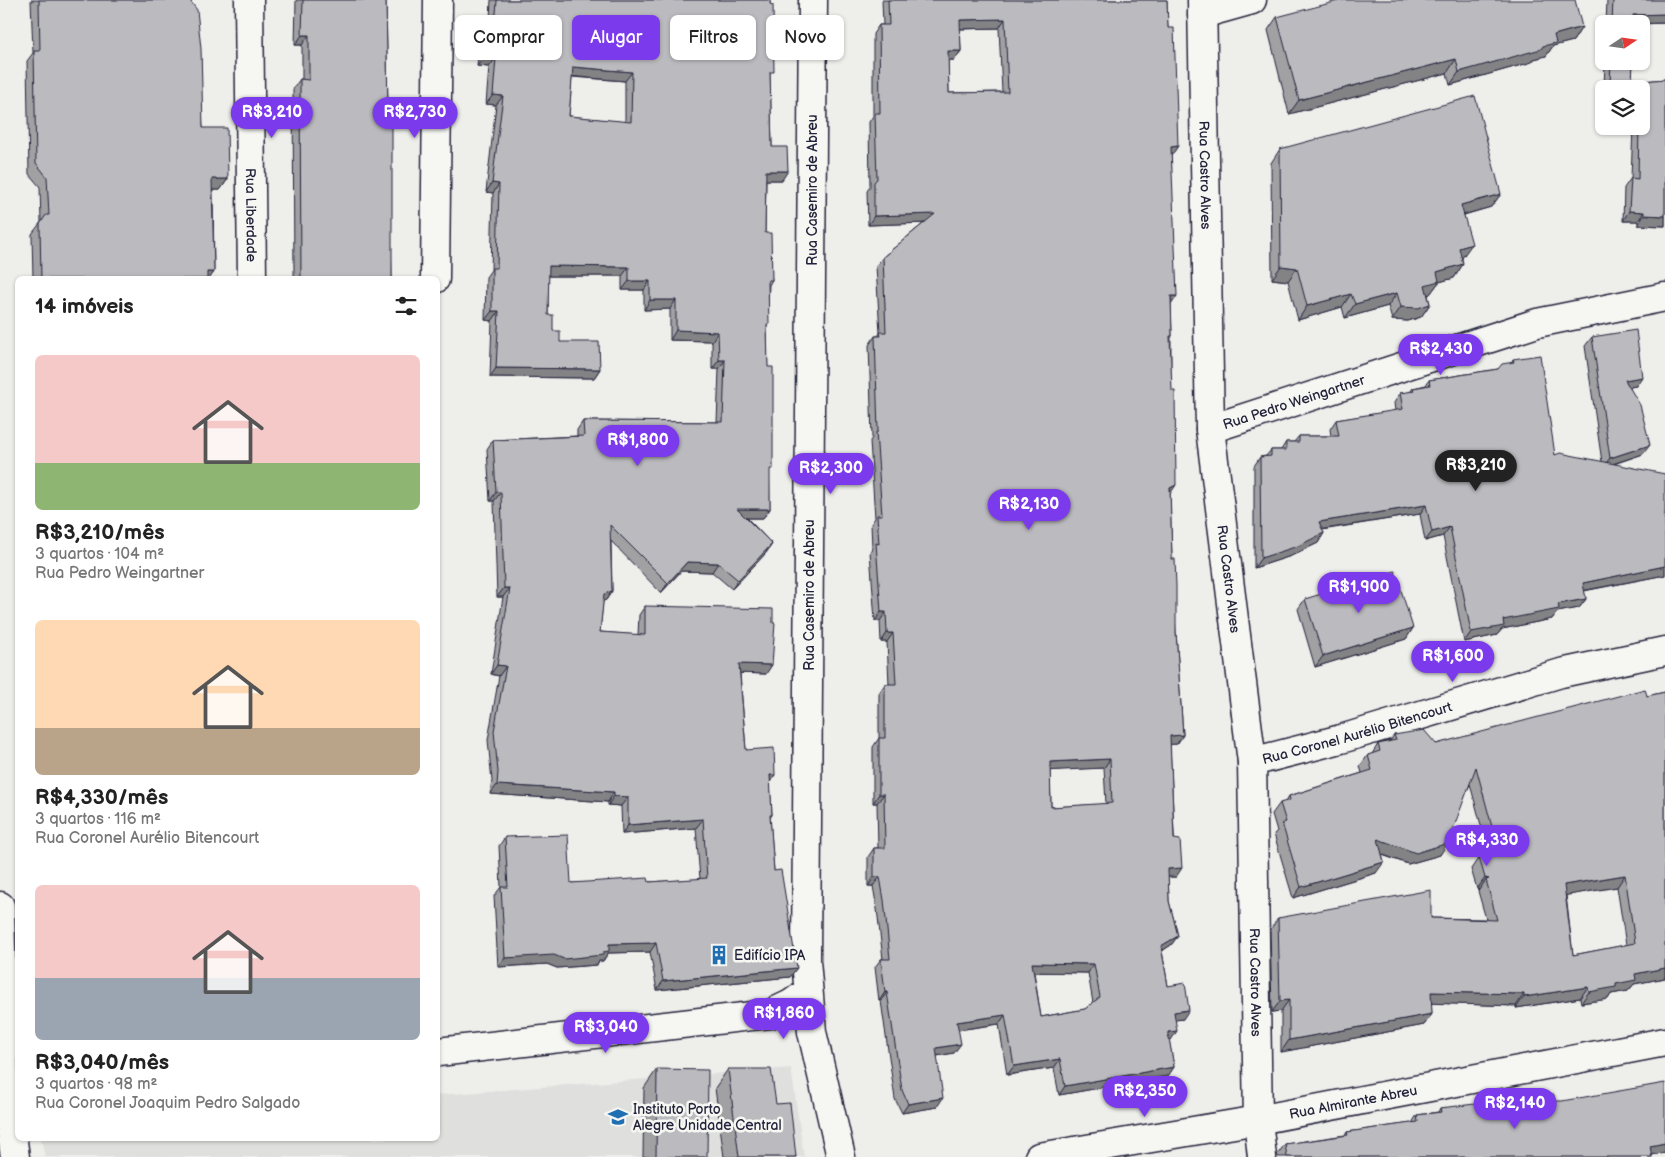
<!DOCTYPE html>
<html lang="pt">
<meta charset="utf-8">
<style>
body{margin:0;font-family:"Balsamiq Sans",sans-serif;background:#f6f6f6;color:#222;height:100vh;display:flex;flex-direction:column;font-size:19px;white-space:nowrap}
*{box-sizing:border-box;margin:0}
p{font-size:16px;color:#767676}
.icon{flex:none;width:28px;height:28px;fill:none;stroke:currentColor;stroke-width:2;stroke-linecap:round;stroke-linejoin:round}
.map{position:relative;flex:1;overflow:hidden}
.side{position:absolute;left:15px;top:276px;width:425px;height:865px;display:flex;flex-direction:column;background:#fff;border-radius:8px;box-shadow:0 1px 4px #0004}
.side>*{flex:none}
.top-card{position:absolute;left:455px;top:15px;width:475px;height:45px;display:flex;gap:10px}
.needle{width:32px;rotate:77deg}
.buttons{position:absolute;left:1595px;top:15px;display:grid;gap:10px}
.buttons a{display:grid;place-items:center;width:55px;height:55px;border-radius:8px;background:#fff;box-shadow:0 1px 4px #0004;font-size:25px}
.price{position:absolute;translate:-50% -42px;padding:0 11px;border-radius:18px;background:#7c3aed;color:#fff;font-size:16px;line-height:32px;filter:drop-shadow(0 1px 2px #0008)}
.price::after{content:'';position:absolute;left:50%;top:30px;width:15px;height:11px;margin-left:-8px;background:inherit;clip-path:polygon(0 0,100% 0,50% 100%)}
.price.current{background:#222;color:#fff}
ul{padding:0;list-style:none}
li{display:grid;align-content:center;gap:10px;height:265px;padding:0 20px}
li span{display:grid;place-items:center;height:155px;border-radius:8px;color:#555}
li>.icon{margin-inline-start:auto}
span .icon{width:90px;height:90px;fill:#fffc;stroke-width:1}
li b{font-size:21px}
h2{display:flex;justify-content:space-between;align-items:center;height:60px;padding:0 20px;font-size:21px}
.pill{padding:0 18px;border-radius:8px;background:#fff;box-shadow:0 1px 4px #0004;font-size:18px;line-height:45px}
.pill.current{background:#7c3aed;color:#fff}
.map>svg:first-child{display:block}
.built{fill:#dfdfde}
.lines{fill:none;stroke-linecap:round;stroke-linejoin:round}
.street-casing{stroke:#22223b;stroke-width:31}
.secondary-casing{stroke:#22223b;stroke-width:31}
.street{stroke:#f6f6f2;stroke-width:28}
.secondary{stroke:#f6f6f2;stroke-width:28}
.wall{fill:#a1a1a4;stroke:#22223b;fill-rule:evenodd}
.shaded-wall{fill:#838386;stroke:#22223b}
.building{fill:#bbbbbf;stroke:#22223b;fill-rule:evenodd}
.labels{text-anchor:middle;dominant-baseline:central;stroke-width:5;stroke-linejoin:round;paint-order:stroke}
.street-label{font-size:14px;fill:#22223b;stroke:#f6f6f2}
.poi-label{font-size:14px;fill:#22223b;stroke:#f6f6f2;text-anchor:start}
</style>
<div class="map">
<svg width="1665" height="1157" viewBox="0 0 1665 1157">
<rect width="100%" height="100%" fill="#eeeeeb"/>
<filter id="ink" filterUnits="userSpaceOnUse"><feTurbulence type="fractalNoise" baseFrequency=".02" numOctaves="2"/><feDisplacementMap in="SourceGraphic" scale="10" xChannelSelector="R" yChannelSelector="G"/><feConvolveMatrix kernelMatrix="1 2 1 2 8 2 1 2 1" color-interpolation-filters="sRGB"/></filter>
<g filter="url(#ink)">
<!-- built -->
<path class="built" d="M791 1068 804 1157H45L41 1139H438V1095Z"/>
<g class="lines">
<defs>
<g id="street">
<path id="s1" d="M249 0 252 279"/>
<path id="s2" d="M1202 0 1210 429 1252 762 1258 1120 1262 1157"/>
<path d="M1202 14 1252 0"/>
<path d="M435 279 438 0"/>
<path id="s3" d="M1210 429 1537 323 1665 297"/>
<path id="s4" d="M1252 762 1341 739 1561 673 1665 651"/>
<path d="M0 906 4 1074 15 1157"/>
<path d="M438 1052 770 1014 791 1004 808 992"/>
<path id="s5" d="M1039 1157 1258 1120 1665 1042"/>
</g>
<path id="secondary" d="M813 0 806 960 812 1032 841 1157"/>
</defs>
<!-- street casing -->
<use href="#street" class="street-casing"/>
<!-- secondary casing -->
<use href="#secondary" class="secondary-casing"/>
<!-- street -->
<use href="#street" class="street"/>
<!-- secondary -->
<use href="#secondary" class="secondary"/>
</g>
<!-- wall -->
<path class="wall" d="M31 0H193L191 2 203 128 228 179 220 190H213L214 272 209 279H33L32 234 41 222 40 187 29 174 27 61 33 53Z
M296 0H386L388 110 392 279H294L293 89 300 79H302V45H295Z
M491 0H770V77L772 147 782 180H766L765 233 772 280 769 285 767 327 770 509 763 518H747L772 544 766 553 732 589 712 572 681 571 661 593 611 541 612 591 606 600 603 601 600 632 638 635 639 615 645 606 766 674 740 673 746 750 770 782 772 815 770 818 774 871 790 977 657 990 650 952 608 953 603 961H599L597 965 557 968 547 964 498 967 494 896 501 887 499 846 505 837 571 883 649 882 700 879 696 828 622 834 621 806 608 805V802L490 794 492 781 488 740 499 676 491 674 503 597H497L494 501H490L487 449 493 440 577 436V430L583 421 717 422 719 369H712V341L670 340V309L644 310V290H622V276H548V315L553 331 560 342 600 369 594 378 490 377 492 321 485 320 486 277 491 270 493 193 486 192 496 105 486 104 489 67 477 66 479 47 477 44 478 32 484 23 490 19ZM572 77 625 81V122L569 116Z
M882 0H1167L1172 155H1171V304L1172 336 1171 338 1170 494 1172 559 1176 632 1183 735 1177 744H1170L1176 877H1168L1169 901 1178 936 1171 945 1162 951 1168 986 1183 1019 1175 1020 1171 1040H1169L1174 1067 1168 1076 1059 1095 1054 1068 1007 1075 999 1024 958 1030 954 1053 937 1056V1107L902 1113 895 1099 881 1001H879L875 967 881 959H883L877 909 873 886H868V857L874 848H878L877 803H873V747L879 738V693L885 684H889L887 642H881L880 621H875L870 552 872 548 871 524 875 518 870 441 872 438 869 345 875 336H878L880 333 876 266 883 257 924 223 868 225 867 191 870 187 869 122 873 116V34L879 25H883ZM999 28 1002 92 949 93 948 60H954L961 51 960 29ZM1104 768 1106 804 1051 807 1050 770ZM1034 972 1088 973 1093 1003 1085 1009 1041 1017Z
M1607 0H1665V23L1641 24H1606Z
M1277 17 1582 27 1573 41 1553 46 1546 56 1534 59 1532 62 1450 85 1447 73 1289 114 1268 30Z
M1605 61H1633L1632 82 1665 79V226L1638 225V221H1623L1624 188 1631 178 1633 126H1641V89H1604Z
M1280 149 1501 194 1491 207 1464 215 1462 258 1463 264 1454 278 1439 282 1430 294 1428 295 1430 304 1421 317 1408 321 1392 320 1388 306 1345 318 1342 307 1298 320 1288 281 1272 279 1271 163Z
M1592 337 1636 386 1630 387 1643 454 1614 464 1664 517 1665 575 1584 591 1586 599 1579 608 1557 612 1552 619 1502 629 1497 635 1464 642 1443 536 1425 541 1420 514 1322 530 1324 533 1318 543 1291 556 1254 568V466L1260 457 1266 456 1271 450H1281L1286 442H1294L1299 436H1331L1330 429 1336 420 1395 411 1394 403 1400 393 1410 392 1413 388 1426 385 1429 380 1498 369 1511 363 1513 359 1555 455 1602 462 1585 346Z
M1305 599 1413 628 1406 639 1315 667 1298 609Z
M1665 692V978L1634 984 1628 991 1611 994 1608 999 1581 1003 1580 998 1516 1008V1006L1431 1003 1432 1014 1424 1025 1281 1052V1011L1272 1012 1270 930 1278 918H1431L1486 919 1478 891 1479 890 1477 889 1471 869 1479 857 1489 855 1470 784 1440 855 1408 864 1382 855 1376 873 1293 898 1274 834 1277 831 1272 814 1280 803 1285 802 1289 796 1362 773 1360 766 1368 755 1372 754 1378 744 1390 741 1394 735 1436 744 1647 696ZM1617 887 1626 945 1573 955 1566 895Z
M657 1069 707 1157H643L644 1088Z
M728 1069 776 1104 796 1157H724L715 1088Z
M1555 1101 1665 1152 1652 1155V1157H1278L1277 1155 1285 1144 1345 1135 1347 1132 1412 1123 1417 1115 1438 1112 1440 1108Z"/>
<!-- shaded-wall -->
<path class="shaded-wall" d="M1665 14V23L1627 24 1633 15Z
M1005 19 999 28 954 29 960 20Z
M1582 27 1573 41 1553 46 1546 56 1534 59 1532 62 1450 85 1459 72 1543 46 1554 35Z
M302 35H309L302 45H295Z
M948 51H961L954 60H942Z
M484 57 496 58 489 67 477 66Z
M1456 59 1447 73 1289 114 1299 100Z
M573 67 632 72 625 81 567 76Z
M1610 84H1613L1610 89H1607Z
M493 95 503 96 496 105 486 104Z
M1178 146 1172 155 1164 156 1171 147Z
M766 171H788L782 180H760Z
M212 179H228L220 190H205Z
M492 183 499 184 493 193 486 192Z
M1501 194 1491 207 1452 218 1461 205Z
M1629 211 1644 212 1638 221H1623Z
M935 214 929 223 868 225 874 216Z
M1644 215 1665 216V226L1638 225Z
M1472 244 1462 258 1449 261 1459 248Z
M1463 264 1454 278 1439 282 1430 294 1416 299 1425 285 1437 272Z
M549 266 629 267 622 276H542Z
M1281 266 1297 268 1288 281 1272 279Z
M207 272H214L209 279H202Z
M629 281H650L644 290H622Z
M1397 293 1388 306 1345 318 1355 304Z
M1351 294 1342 307 1298 320 1307 306Z
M1171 296H1177L1171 305Z
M650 300H676L670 309 644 310Z
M1430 304 1421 317 1408 321 1392 320 1401 307Z
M492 311H499L492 321 485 320Z
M676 330 718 332 712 341 670 340Z
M719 360H725L719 369H712Z
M496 368 600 369 594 378 490 377Z
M1642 377 1636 386 1618 389 1625 380Z
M1650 445 1643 454 1603 467 1610 458Z
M1176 485 1170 494V488Z
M496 492H501L494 501H490Z
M1426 505 1420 514 1312 531 1319 522Z
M737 509H770L763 518H731Z
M1450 527 1443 536 1425 541 1432 532Z
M1324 533 1318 543 1291 556 1254 568 1261 558Z
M772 544 766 553 732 589 738 580Z
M687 562 718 563 712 572 681 571 661 593 668 583Z
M1665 566V575L1576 592 1583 583Z
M504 588H510L503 597H497Z
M612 591 606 600 598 603 604 594Z
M1586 599 1579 608 1557 612 1552 619 1502 629 1497 635 1464 642 1471 632 1503 620 1558 604Z
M881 612H886L880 621H875Z
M1413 628 1406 639 1315 667 1323 656Z
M887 633H893L887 642H881Z
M739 664 772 665 766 674 732 673Z
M497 665 506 666 499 676 491 674Z
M1183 735 1177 744 1163 745 1170 736Z
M1110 759 1104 768 1044 771 1050 762Z
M770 775H775L769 784Z
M497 785 614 792 608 802 490 794Z
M879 794H884L877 803H873Z
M614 796 628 797 621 806 608 805Z
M703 819 696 828 622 834 628 825Z
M1378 839 1448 843 1440 855 1408 864 1370 850Z
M1384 862 1376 873 1293 898 1301 887Z
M1182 868 1176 877H1162L1168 869Z
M1625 875 1617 887 1556 897 1564 885Z
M874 877H880L873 886H868Z
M1485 878 1489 879 1486 880 1479 890 1477 889Z
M1178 936 1171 945 1155 955 1161 946Z
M656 943 650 952 608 953 603 961H599L597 965 557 968 547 964 498 967 505 958 609 944Z
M1032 963 1094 964 1088 973 1026 972Z
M797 968 790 977 657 990 663 981Z
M1665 968V978L1634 984 1628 991 1611 994 1608 999 1581 1003 1589 992 1616 984 1635 974Z
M1588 987 1580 998 1516 1008 1524 997Z
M885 992H887L881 1001H879Z
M1431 992 1524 994 1516 1006 1423 1003Z
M1289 1000 1281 1011 1272 1012 1280 1001Z
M1189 1010 1183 1019 1168 1021 1174 1012Z
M1432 1014 1424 1025 1281 1052 1289 1040Z
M1005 1015 999 1024 950 1031 957 1022Z
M1177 1031 1171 1040 1162 1041 1168 1032Z
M961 1044 954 1053 930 1057 936 1048Z
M1060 1059 1054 1068 1007 1075 1014 1066Z
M1174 1067 1168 1076 1059 1095 1065 1086Z
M943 1098 937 1107 902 1113 908 1104Z
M1665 1143V1152L1643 1157 1650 1146Z"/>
<!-- building -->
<path class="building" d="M39 0H192L191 2 197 10 201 49 203 128H227L228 179H212L214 272H207V279H41L40 224 46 215H49L47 177 36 163 34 51H40Z
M303 0H386L388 110H392V279H301L300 79 309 80V35H302Z
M497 0H770V4L773 5 774 72H770L772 147H787L788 171H766L765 233H771L772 280H768L769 324H767L768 367H773V469H770V509H737L772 544 738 580 718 563 687 562 668 583 610 525 612 591 604 594 600 632 645 635V606L773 609V623H775L772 665 739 664 746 750 774 748 775 775H770L772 815H770L774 871 781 870 797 968 663 981 656 943 609 944V951L603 952V955L564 959 554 955 505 958 501 887H508L505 837 568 835 571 883 648 878 649 882 707 878 703 819 628 825V797L614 796V792L497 785 498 772 494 731 506 666 497 665 510 588H504L501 492H496L493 440 584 436 583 421 723 422 725 360H719L718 332 676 330V300H650V281H629V267L549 266 548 315H553V331H560V342H599L600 369 496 368 499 311H492V268H497L499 184 492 183 503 96 493 95 496 58 484 57 485 38 483 35 484 23 496 14ZM573 67 632 72 631 122 569 116Z
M888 0H1167L1168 28H1174L1178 146 1171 147 1177 296H1171L1172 336H1170L1172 391H1175L1176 485 1170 488 1172 559H1175L1176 586V632L1183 735 1170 736 1174 839 1180 840 1182 868 1168 869 1169 901 1178 936 1161 946 1168 986 1185 983 1189 1010 1174 1012 1177 1031 1168 1032 1174 1067 1065 1086 1060 1059 1014 1066 1005 1015 957 1022 961 1044 936 1048 943 1098 908 1104 902 1090 887 992H885L881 959H890L884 900 880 877H874V848H885L884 794H879V738H885V684H896L893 633H887L886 612H881L876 543 879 544 877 515H882L876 432H878L875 336H881L880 332H886L883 257 935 214 874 216V182L877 179 875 113H880L879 25H889ZM1005 19 1008 92 949 93 948 51H961L960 20ZM1110 759 1112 803 1051 807 1050 762ZM1032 963 1094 964 1100 997 1085 1009 1041 1017Z
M1342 0H1575L1582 27 1554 35 1556 43 1543 46 1541 49 1459 72 1456 59 1299 100 1277 17Z
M1613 0H1665V14L1633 15V24H1612Z
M1611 61H1633L1632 82 1665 79V216L1644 215V212L1629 211 1631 178 1638 179 1639 126H1641V89H1613V84H1610Z
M1475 96 1501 194 1461 205 1472 244 1459 248 1463 264 1437 272 1439 281 1425 285 1430 304 1418 308 1401 307 1397 293 1355 304 1351 294 1307 306 1297 268 1281 266 1280 149Z
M1636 330 1642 377 1625 380 1640 405 1650 445 1610 458 1592 337Z
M1540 355 1555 455 1560 453 1665 474V512L1664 517 1665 521V566L1583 583 1586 599 1558 604 1559 609 1503 620 1504 626 1471 632 1450 527 1432 532 1426 505 1319 522 1324 533 1298 546 1261 558 1260 457 1271 456V450H1286V442H1299V436H1339L1336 420 1403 409 1400 393 1414 391 1413 388 1430 385 1429 380 1498 369 1502 364 1514 362 1513 359Z
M1395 571 1413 628 1323 656 1305 599Z
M1645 689 1647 696 1665 692V968L1635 974 1636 980 1616 984V987L1589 992 1588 987 1524 997V994L1431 992 1432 1014 1289 1040V1000L1280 1001 1278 918 1431 890V918L1497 920 1486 880 1489 879 1485 878 1479 857 1499 853 1476 767 1448 843 1416 853 1378 839 1384 862 1301 887 1282 823 1286 822 1280 803 1290 800 1289 796 1372 770 1368 755 1380 751 1378 744 1396 740 1394 735 1424 730 1436 744ZM1625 875 1635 943 1573 955 1564 885Z
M657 1069 708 1070 707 1157H656Z
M728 1069H771L776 1104 790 1103 796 1157H739Z
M1665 1083V1143L1650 1146 1652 1157H1287L1285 1144 1348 1135 1347 1132 1418 1122 1417 1115 1441 1112 1440 1108 1554 1095 1555 1101H1562Z"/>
</g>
<!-- icons -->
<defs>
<symbol id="building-bare" viewBox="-9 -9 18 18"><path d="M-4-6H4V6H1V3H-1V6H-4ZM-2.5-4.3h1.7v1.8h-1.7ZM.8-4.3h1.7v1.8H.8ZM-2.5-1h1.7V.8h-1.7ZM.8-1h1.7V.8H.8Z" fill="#1f6fb2" stroke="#f6f6f2" stroke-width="2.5" paint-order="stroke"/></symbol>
<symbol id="university-bare" viewBox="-9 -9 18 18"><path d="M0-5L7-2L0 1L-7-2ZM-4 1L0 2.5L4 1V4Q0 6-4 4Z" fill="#1f6fb2" stroke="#f6f6f2" stroke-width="2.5" paint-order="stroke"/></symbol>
</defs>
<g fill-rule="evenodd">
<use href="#building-bare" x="705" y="941" width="28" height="28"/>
<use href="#university-bare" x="604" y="1103" width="28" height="28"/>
</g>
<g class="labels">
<!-- street labels -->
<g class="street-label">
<text stroke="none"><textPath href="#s2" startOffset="175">Rua Castro Alves</textPath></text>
<text transform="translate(812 190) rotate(-90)">Rua Casemiro de Abreu</text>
<text stroke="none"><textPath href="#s1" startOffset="215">Rua Liberdade</textPath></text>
<text stroke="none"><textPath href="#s3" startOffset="88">Rua Pedro Weingartner</textPath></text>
<text stroke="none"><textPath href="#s2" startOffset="580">Rua Castro Alves</textPath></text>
<text transform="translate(809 595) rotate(-90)">Rua Casemiro de Abreu</text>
<text stroke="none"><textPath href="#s4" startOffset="109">Rua Coronel Aurélio Bitencourt</textPath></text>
<text stroke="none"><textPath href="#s2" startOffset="985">Rua Castro Alves</textPath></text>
<text stroke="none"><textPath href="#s5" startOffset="319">Rua Almirante Abreu</textPath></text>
</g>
<!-- poi labels -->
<g class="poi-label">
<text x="734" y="955">Edifício IPA</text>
<text x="633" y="1109">Instituto Porto<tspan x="633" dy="16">Alegre Unidade Central</tspan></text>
</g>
</g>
</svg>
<div class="buttons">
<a><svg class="needle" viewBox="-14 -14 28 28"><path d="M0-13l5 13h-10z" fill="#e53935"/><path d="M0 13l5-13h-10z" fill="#767676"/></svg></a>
<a><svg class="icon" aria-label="layers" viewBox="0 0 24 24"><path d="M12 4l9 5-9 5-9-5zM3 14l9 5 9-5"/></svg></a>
</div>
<b class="price" style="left:272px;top:139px">R$3,210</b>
<b class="price" style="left:415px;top:139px">R$2,730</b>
<b class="price" style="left:1441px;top:376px">R$2,430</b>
<b class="price" style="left:638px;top:467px">R$1,800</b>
<b class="price current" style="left:1476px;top:492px">R$3,210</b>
<b class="price" style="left:831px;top:495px">R$2,300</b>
<b class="price" style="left:1029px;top:531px">R$2,130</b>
<b class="price" style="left:1359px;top:614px">R$1,900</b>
<b class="price" style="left:1453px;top:683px">R$1,600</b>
<b class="price" style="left:1487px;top:867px">R$4,330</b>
<b class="price" style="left:784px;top:1040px">R$1,860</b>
<b class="price" style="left:606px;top:1054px">R$3,040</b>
<b class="price" style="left:1145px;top:1118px">R$2,350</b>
<b class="price" style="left:1515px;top:1130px">R$2,140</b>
<div class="top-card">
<a class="pill">Comprar</a>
<a class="pill current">Alugar</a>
<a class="pill">Filtros</a>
<a class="pill">Novo</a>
</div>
<section class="side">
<h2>14 imóveis<svg class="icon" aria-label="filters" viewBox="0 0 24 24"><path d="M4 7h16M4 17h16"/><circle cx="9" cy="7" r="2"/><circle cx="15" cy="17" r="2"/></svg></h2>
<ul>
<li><span style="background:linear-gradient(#f6c9c9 70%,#8fb573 0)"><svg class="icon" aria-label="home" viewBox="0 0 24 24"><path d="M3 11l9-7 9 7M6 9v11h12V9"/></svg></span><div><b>R$3,210/mês</b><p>3 quartos · 104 m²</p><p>Rua Pedro Weingartner</p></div></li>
<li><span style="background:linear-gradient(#ffd9b3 70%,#b9a48a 0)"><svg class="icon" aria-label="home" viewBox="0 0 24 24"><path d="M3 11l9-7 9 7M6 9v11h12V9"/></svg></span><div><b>R$4,330/mês</b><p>3 quartos · 116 m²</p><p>Rua Coronel Aurélio Bitencourt</p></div></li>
<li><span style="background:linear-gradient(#f6c9c9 60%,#9aa5b1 0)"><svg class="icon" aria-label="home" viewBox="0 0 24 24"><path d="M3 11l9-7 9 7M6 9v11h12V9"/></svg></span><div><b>R$3,040/mês</b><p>3 quartos · 98 m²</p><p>Rua Coronel Joaquim Pedro Salgado</p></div></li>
</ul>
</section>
</div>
